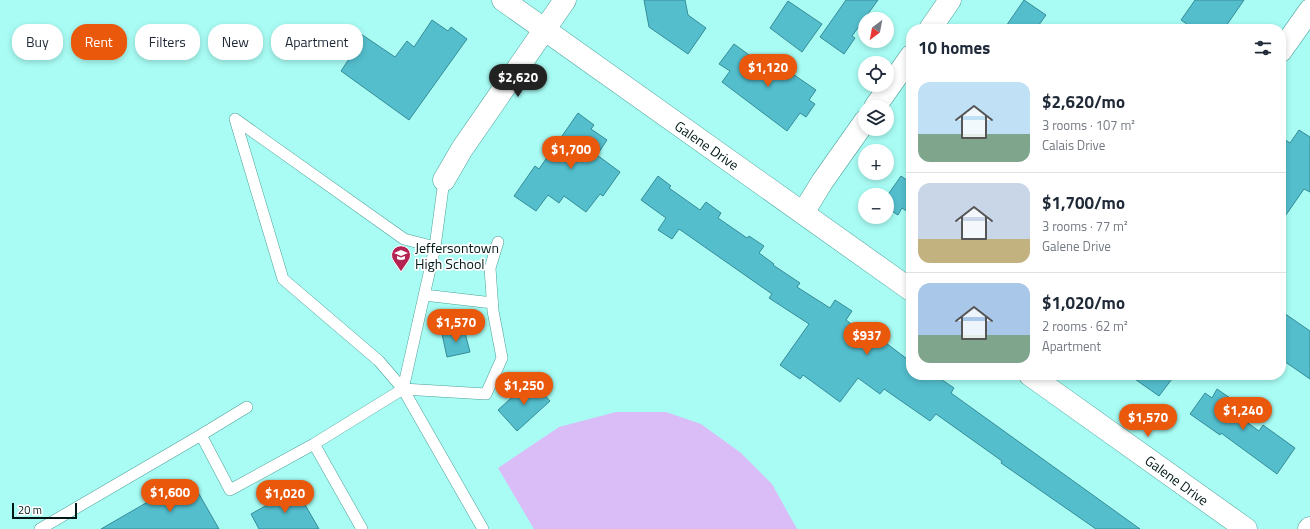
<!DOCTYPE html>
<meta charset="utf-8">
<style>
body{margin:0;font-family:"Titillium Web",sans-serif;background:#f2f2f3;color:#1f2937;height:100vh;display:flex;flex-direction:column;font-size:15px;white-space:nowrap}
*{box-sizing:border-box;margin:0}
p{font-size:13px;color:#747a83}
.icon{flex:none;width:22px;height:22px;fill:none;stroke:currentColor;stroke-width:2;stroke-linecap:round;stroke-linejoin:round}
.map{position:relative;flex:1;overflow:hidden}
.drawer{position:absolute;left:906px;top:24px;width:380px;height:356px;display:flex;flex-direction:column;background:#fff;border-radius:16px;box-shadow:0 2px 6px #0003}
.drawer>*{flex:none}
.guide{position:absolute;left:12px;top:24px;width:380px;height:36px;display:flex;gap:8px}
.needle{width:26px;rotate:212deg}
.fabs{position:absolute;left:858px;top:12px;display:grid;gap:8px}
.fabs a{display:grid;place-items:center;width:36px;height:36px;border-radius:50%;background:#fff;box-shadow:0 2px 6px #0003;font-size:20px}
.scale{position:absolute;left:12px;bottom:10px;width:65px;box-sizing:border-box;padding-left:4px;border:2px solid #001917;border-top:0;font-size:11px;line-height:14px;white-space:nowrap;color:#001917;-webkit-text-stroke:3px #fff;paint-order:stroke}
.price{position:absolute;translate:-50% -34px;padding:0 9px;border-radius:14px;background:#ea580c;color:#fff;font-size:13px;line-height:26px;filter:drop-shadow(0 1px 2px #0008)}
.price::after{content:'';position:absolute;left:50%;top:24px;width:12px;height:9px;margin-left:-6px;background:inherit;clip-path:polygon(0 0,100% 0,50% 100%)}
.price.current{background:#222;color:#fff}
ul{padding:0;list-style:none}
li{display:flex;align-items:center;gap:12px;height:100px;padding:0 12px}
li+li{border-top:1px solid #e0e1e3}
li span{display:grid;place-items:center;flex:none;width:112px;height:80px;border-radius:12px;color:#555}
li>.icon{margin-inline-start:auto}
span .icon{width:48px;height:48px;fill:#fffc;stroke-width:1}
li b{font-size:17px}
h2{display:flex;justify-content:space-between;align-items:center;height:48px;padding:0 12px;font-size:17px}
.chip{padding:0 14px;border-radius:16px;background:#fff;box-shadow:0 2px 6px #0003;font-size:14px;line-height:36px}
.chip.current{background:#ea580c;color:#fff}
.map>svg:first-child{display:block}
.green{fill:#dabdf6}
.building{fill:#54becd;stroke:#368c97}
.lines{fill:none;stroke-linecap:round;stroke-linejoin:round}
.service-casing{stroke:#4ca199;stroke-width:12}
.minor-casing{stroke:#4ca199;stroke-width:23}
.tertiary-casing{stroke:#4ca199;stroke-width:23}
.service{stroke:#fff;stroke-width:11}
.minor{stroke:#fff;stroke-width:22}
.tertiary{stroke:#fff;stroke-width:22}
.labels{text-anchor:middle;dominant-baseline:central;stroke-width:3.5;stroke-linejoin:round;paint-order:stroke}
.street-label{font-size:14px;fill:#001917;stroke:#fff}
.poi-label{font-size:14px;fill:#001917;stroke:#fff;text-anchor:start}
</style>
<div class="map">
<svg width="1310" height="529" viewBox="0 0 1310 529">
<rect width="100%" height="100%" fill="#a8fcf4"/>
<!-- green -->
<path class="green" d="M616 412H666L701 424 741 453 772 484 797 529H534L498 468 559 427Z"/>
<!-- building -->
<path class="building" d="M644 0H685L688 15 706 28 688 54 649 27Z
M846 0H878L852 36 855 38 844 54 820 37Z
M1024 0 1046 15 1036 29H1004Z
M1195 0H1244L1224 29H1194L1181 20Z
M788 1 822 24 802 52 770 28Z
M432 20 448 31 451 27 467 39 409 120 341 71 351 56 348 53 361 34 395 57 407 41 414 47Z
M734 44 778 76 784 68 816 90 809 100 815 104 806 117 800 113 787 131 722 82 730 71 719 64Z
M578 113 594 125 591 129 607 140 597 155 620 172 603 196 600 194 586 212 564 196 559 203 548 195 536 211 514 196 535 166 539 169Z
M1299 130 1310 137V192L1304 189 1281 222V137L1290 143Z
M658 176 671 186 669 188 700 210 706 202 721 213 718 218 747 238 749 236 764 246 759 253 774 264 773 265 800 283 797 287 830 308 835 300 852 311 846 320 874 341 875 339 884 345 886 343 911 362V375H935L954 388 951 393 1140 529H1096L1001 463 1002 461 936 414 930 421 884 389 880 394 858 378 840 402 803 375 800 379 780 365 809 324 769 298 772 294 679 229 672 239 658 230 666 218 641 200Z
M901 176 911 183V214L902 208 898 215 887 208V196Z
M1281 311 1310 331V379L1281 359Z
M464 329 470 352 447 357 442 334Z
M1129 375H1175L1159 396Z
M531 380 550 401 517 431 498 410Z
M1217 389 1233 400 1227 408 1259 431 1263 425 1295 448 1277 474 1221 433 1220 435 1190 414 1205 393 1212 398Z
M191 480 219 529H101L158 496 159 498Z
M296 489 319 529H259L251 514Z"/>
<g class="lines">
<defs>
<path id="service" d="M235 119 404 239 435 247 403 389 379 361 283 279Z
M435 247 444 180
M424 295 493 303
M403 389 486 394 502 358 493 311 490 268 498 242
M247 407 201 435 230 490 314 444
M40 529 201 435
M362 529 314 444 403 389 483 529"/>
<path id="minor" d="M930 29 950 0
M1281 51 1310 10
M875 107 911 56
M444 180 462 149 565 0
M803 213 822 182 865 121
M1309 529 1310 528"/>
<path id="tertiary" d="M503 0 911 290
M1030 375 1246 529"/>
</defs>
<!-- service casing -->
<use href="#service" class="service-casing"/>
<!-- minor casing -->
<use href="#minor" class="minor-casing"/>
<!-- tertiary casing -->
<use href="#tertiary" class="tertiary-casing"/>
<!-- service -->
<use href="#service" class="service"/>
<!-- minor -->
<use href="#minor" class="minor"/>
<!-- tertiary -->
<use href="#tertiary" class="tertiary"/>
</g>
<!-- icons -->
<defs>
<symbol id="school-pin" viewBox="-11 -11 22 30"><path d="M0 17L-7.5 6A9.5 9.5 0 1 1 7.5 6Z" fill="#b42453" stroke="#fff"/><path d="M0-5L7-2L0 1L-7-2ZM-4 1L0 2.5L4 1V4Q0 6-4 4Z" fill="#fff"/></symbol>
</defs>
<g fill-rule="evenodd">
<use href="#school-pin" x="390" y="244" width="22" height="30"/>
</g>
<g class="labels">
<!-- street labels -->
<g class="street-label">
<text transform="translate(707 145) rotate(35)">Galene Drive</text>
<text transform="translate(1177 480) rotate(36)">Galene Drive</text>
</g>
<!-- poi labels -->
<g class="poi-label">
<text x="415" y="247">Jeffersontown<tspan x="415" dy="16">High School</tspan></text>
</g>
</g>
</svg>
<div class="fabs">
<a><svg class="needle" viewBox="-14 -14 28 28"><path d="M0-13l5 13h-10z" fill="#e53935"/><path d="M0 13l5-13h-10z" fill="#747a83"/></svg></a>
<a><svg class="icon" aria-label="locate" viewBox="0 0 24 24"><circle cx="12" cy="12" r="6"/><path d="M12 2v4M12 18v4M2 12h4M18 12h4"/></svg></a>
<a><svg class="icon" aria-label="layers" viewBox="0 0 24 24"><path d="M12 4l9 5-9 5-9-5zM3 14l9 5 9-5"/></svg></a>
<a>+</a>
<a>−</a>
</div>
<div class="scale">20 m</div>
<b class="price" style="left:768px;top:88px">$1,120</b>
<b class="price current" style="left:518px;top:98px">$2,620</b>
<b class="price" style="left:571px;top:170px">$1,700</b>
<b class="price" style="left:456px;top:343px">$1,570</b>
<b class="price" style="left:867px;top:356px">$937</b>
<b class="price" style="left:524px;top:406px">$1,250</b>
<b class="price" style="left:1243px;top:431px">$1,240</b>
<b class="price" style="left:1148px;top:438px">$1,570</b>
<b class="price" style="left:170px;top:513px">$1,600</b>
<b class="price" style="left:285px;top:514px">$1,020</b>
<div class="guide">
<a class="chip">Buy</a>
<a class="chip current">Rent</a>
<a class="chip">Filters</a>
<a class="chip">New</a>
<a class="chip">Apartment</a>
</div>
<section class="drawer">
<h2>10 homes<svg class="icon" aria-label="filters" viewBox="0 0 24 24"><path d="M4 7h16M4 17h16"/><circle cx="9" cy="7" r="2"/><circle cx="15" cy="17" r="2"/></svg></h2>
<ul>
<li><span style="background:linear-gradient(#bfe0f5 65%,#7fa58c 0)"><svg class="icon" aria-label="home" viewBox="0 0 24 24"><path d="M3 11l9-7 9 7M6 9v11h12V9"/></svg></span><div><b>$2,620/mo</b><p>3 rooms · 107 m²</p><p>Calais Drive</p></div></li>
<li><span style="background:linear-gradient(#c9d6e8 70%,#c2b280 0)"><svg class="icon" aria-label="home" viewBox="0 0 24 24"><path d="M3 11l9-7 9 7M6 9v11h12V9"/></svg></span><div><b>$1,700/mo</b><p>3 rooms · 77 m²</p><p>Galene Drive</p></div></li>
<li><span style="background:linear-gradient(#a9c7e8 65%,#7fa58c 0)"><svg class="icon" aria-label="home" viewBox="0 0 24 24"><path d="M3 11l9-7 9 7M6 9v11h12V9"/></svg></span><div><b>$1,020/mo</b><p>2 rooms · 62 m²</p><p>Apartment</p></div></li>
</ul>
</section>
</div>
